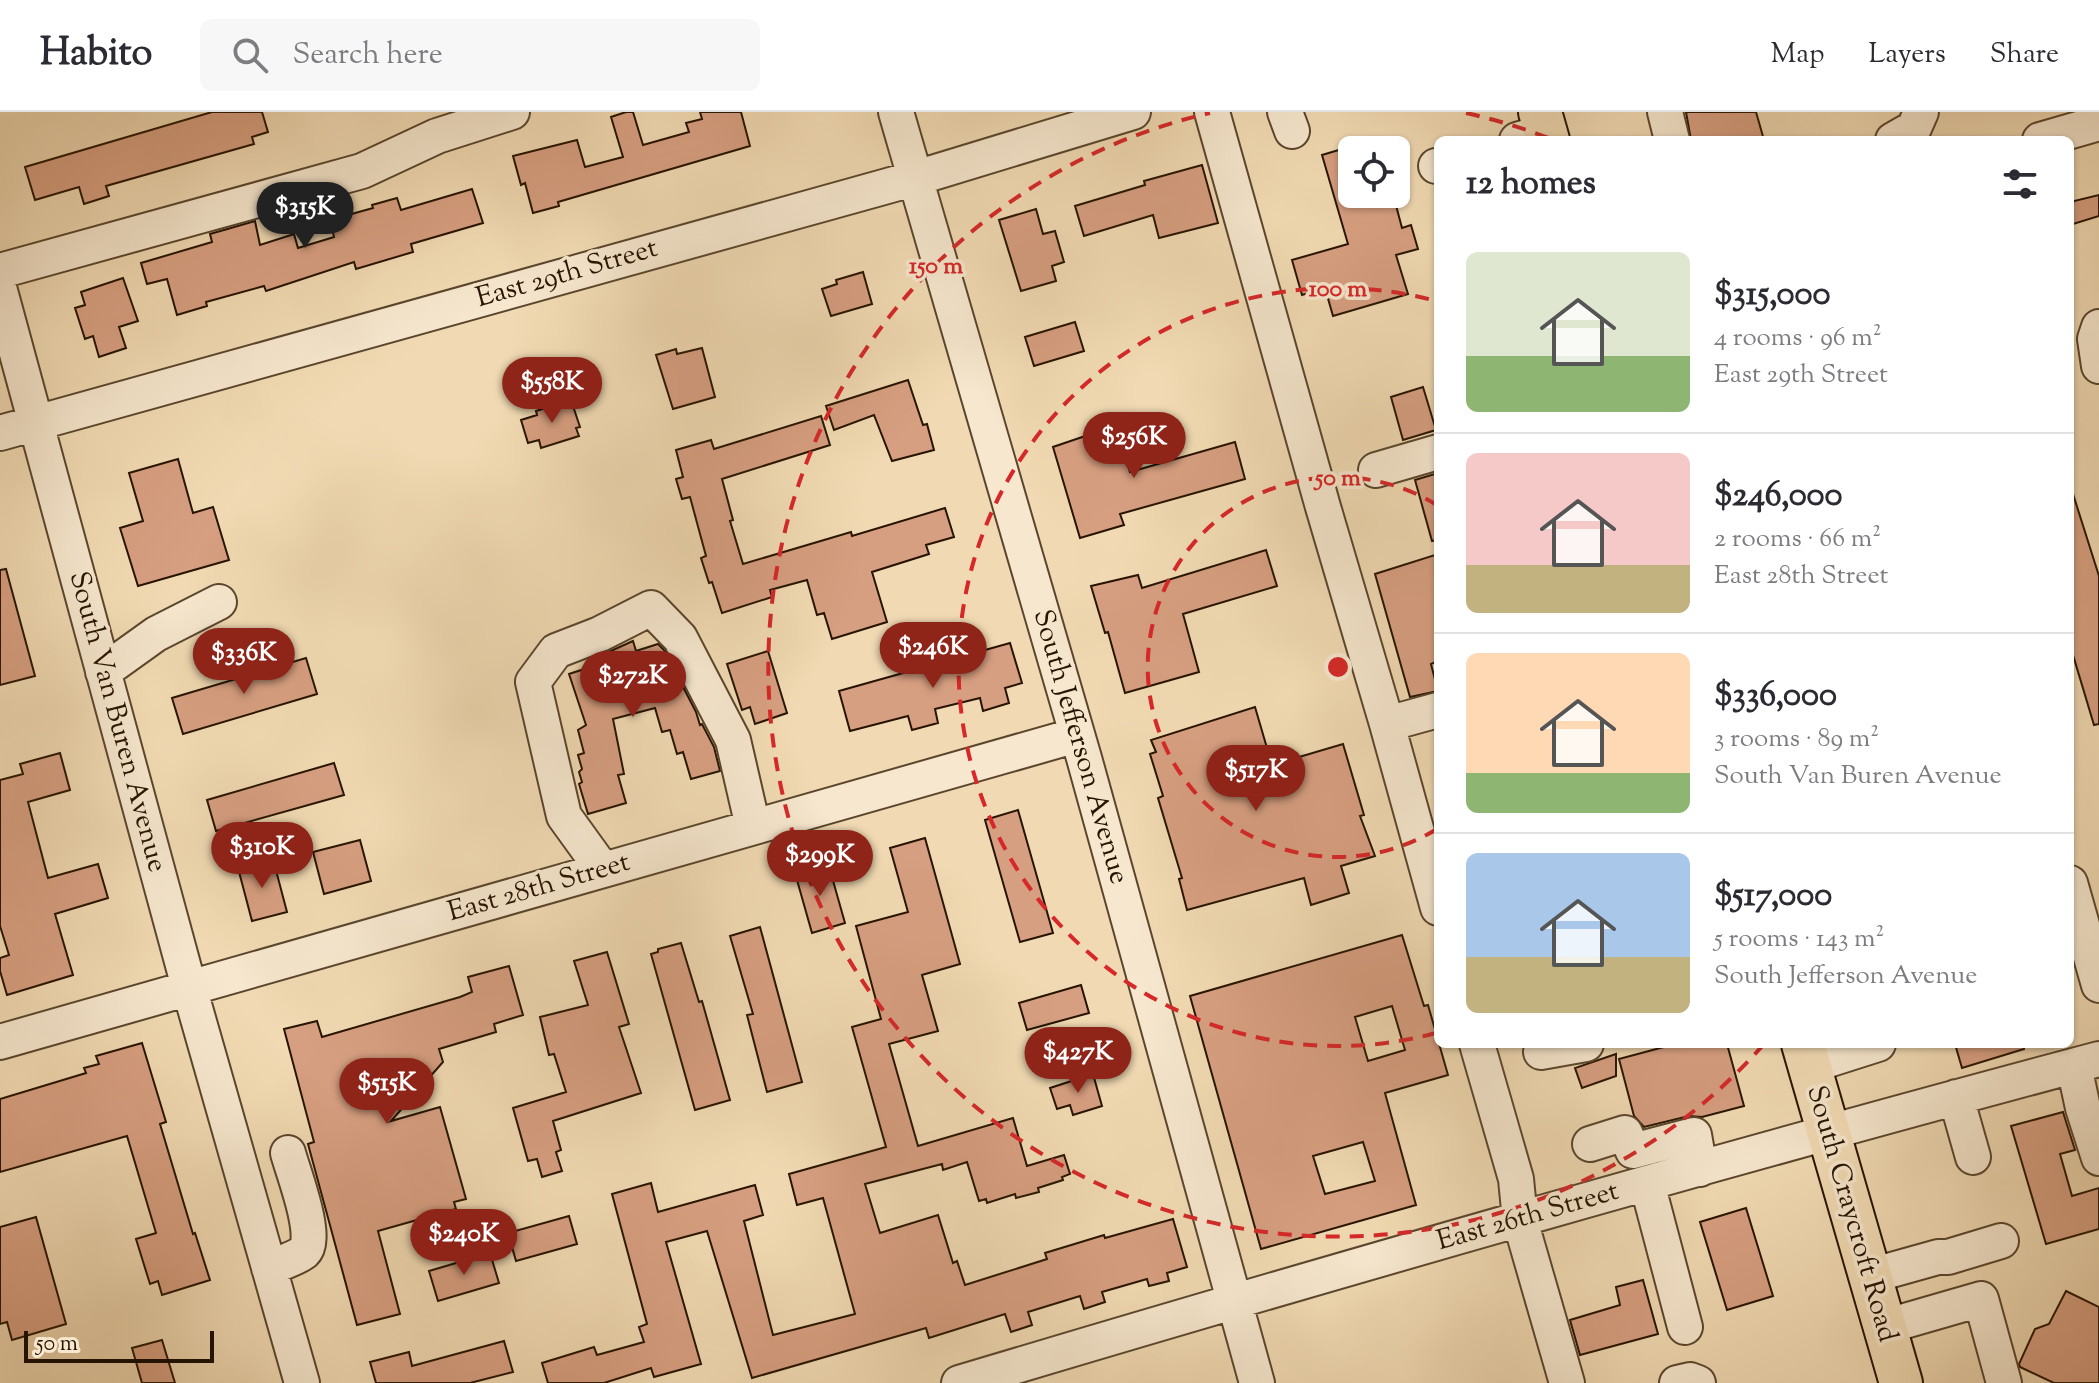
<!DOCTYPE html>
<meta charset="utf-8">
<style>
body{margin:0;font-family:"Sorts Mill Goudy",serif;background:#f7f7f7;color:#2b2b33;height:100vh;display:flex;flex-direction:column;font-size:30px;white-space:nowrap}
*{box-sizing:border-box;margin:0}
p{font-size:26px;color:#7c7c81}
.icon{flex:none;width:44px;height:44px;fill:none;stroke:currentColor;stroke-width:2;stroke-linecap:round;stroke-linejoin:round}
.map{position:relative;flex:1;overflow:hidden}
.panel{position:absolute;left:1434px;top:24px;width:640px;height:912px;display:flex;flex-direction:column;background:#fff;border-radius:12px;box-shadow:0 2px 6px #0004}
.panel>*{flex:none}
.buttons{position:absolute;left:1338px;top:24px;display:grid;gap:16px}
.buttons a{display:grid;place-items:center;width:72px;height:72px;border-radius:12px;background:#fff;box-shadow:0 2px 6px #0004;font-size:40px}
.scale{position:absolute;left:24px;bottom:20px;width:190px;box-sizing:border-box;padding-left:8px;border:4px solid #271400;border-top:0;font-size:22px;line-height:28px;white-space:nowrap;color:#271400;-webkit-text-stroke:6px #f6e7ce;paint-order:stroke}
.price{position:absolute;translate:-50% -68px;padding:0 18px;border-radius:28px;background:#8f2418;color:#fff;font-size:26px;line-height:52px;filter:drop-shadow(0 2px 4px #0008)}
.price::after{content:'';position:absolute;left:50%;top:48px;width:24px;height:18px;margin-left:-12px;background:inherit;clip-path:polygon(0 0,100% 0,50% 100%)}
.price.current{background:#222;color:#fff}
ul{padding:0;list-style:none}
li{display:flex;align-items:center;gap:24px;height:200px;padding:0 32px}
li+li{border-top:2px solid #e1e1e2}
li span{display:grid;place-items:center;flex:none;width:224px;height:160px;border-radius:12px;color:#555}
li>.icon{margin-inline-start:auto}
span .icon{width:96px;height:96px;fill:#fffc;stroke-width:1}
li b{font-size:34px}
h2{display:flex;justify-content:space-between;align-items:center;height:96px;padding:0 32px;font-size:34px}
header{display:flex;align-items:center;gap:48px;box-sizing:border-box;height:112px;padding:0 40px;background:#fff;border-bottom:2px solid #e1e1e2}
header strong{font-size:38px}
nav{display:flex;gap:44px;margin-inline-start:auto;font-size:28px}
.search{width:560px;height:72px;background:#f7f7f7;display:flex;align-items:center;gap:20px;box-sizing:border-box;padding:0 28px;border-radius:12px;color:#7c7c81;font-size:30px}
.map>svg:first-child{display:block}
.building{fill:#d79f81;stroke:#271400;stroke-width:2;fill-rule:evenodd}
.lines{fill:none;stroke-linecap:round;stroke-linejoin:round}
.minor-casing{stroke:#5a462d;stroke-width:38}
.major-casing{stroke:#271400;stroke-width:46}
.minor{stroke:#f6e7ce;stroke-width:34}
.major{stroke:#f1dab3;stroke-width:42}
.ring{fill:none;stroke:#d62828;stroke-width:4;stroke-dasharray:14 10}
.labels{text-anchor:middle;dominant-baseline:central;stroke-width:7;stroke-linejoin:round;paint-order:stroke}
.street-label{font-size:28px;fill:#271400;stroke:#f6e7ce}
.centre{fill:#d62828;stroke:#f6e7ce;stroke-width:4}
.ring-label{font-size:24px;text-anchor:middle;font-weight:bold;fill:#d62828;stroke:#f6e7ce;stroke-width:7;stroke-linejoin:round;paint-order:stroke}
</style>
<header>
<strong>Habito</strong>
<div class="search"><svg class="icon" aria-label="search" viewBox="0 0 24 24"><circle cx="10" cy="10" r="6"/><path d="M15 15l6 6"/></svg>Search here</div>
<nav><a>Map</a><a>Layers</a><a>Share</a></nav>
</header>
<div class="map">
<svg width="2099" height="1271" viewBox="0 0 2099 1271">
<rect width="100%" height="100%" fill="#f1dab3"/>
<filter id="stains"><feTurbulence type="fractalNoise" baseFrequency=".0025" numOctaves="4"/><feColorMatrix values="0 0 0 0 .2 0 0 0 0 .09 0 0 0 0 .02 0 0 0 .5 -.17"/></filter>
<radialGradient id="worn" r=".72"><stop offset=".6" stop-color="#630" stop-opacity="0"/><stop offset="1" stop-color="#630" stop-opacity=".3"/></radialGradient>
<!-- building -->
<path class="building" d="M212 0H262L268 20 252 25 254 32 106 74 109 84 84 92 79 75 35 88 25 55Z
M626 0H633L643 33 689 20 686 11 702 7 700 0H741L750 34 558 90 559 94 533 101 525 71 521 73 513 44 577 28 585 55 623 45 611 5Z
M1686 0H1756L1764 28H1691Z
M1352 34V82H1393L1402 116 1411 113 1418 137 1396 143 1408 182 1333 204 1325 176 1302 183 1292 148 1348 132 1322 43Z
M1202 53 1218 111 1159 126 1153 103 1084 124 1075 94 1145 73 1144 69Z
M472 77 483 111 411 132 413 140 356 157 354 150 266 179 264 174 206 190 207 194 177 203 167 167 147 172 141 151 212 130 210 122 255 109 260 133 294 122 298 136 334 125 330 108 373 96 372 93 397 86 401 98Z
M2099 83V104L2070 113V90Z
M1036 97 1043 122 1055 119 1064 150 1052 154 1056 169 1021 179 999 108Z
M863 160 872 192 831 204 822 177 837 172 836 168Z
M123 166 138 209 119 215 126 236 99 245 93 224 85 227 75 196 85 193 81 180Z
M1075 210 1084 239 1034 254 1025 225Z
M702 236 715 285 673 297 656 243 676 237 677 242Z
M908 268 923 313 927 312 934 338 892 349 874 303 834 318 826 294Z
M1423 275 1436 318 1403 328 1391 285Z
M571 288 580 315 576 316 579 324 541 336 539 328 528 331 521 308 537 303 536 299Z
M821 304 830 333 722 367 733 408 730 409 743 452 851 420 852 424 945 396 954 425 926 433 929 442 872 460 887 510 832 527 824 501 817 503 807 468 770 478 772 485 722 501 712 470 709 471 701 446 706 444 690 385 682 387 676 367 683 365 676 338 711 328 714 337Z
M1118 321 1130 360 1235 330 1245 367 1120 402 1124 413 1080 426 1053 335 1091 322 1093 328Z
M178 347 193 401 213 395 229 448 138 474 120 416 143 409 129 361Z
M1438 361V428L1432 429 1415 368Z
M2070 382H2073L2099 464V612L2094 613 2070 533Z
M1266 438 1277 474 1183 502 1199 560 1125 581 1108 520 1105 521 1091 474 1138 463 1142 476Z
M1438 442V549L1431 552 1438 579 1410 585 1375 462Z
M6 457 35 564 0 573V458Z
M633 529 636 539 658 532 664 538 696 600 700 613 702 612 714 635 720 659 691 667 683 640 677 642 670 618 662 620 655 596 613 607 624 662 618 663 626 691 588 702 579 672 582 670 579 660 582 657 578 643 584 641 578 618 586 613 569 562 606 550 604 542Z
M1010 531 1022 571 1005 576 1009 591 983 599 980 586 935 597 938 611 912 618 908 604 850 619 839 579Z
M768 539 787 601 755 612 750 595 742 598 727 552Z
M306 546 317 582 183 622 172 586Z
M1255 595 1272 653 1343 632 1364 703 1360 704 1375 744 1341 754 1349 781 1311 793 1304 766 1187 798 1179 767 1182 766 1158 686 1163 684 1150 642 1156 640 1151 628Z
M60 641 70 678 28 690 48 766 98 752 108 786 55 802 73 863 7 883 0 859V846L9 843 0 814V668L23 662 20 652Z
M334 651 344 683 216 719 207 688Z
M1018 698 1053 821 1020 830 985 708Z
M925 726 960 852 922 863 938 919 889 932 918 1034 1013 1006 1027 1054 1064 1043 1070 1062 1062 1065 1063 1068 1038 1076 1039 1080 1016 1086 1015 1082 987 1091 986 1087 979 1089 967 1050 943 1058 942 1052 865 1072 880 1121 938 1103 953 1151 957 1149 965 1173 1047 1147 1045 1141 1104 1123 1105 1126 1173 1107 1187 1155 1167 1161 1169 1169 1149 1174 1147 1167 1102 1180 1105 1190 1084 1197 1080 1184 1028 1200 1032 1213 1011 1220 1005 1202 929 1226 926 1216 752 1266 707 1119 666 1130 701 1252 654 1265 651 1256 604 1271H548L542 1251 594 1235 597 1243 644 1230 639 1215 647 1212 612 1082 651 1071 658 1100 755 1073 763 1103 744 1109 773 1223 855 1202 823 1086 797 1093 789 1062 886 1035 852 915 881 907 856 814 908 800 890 736Z
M360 728 371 769 324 782 313 740Z
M273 747 287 800 252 809 238 756Z
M828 751 845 811 812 821 795 761Z
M760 815 802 970 767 980 747 903 753 902 730 824Z
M1402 823 1424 894 1428 893 1448 963 1385 981 1416 1093 1261 1137 1190 884ZM1392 894 1405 938 1368 949 1355 905ZM1363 1030 1375 1069 1325 1082 1313 1044Z
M681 831 699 890 702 889 730 988 695 998 651 842 658 840V837Z
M607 840 629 912 619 915 641 981 553 1009 561 1038 556 1040 562 1059 542 1065 537 1047 528 1049 513 996 566 980 554 942 549 943 540 905 588 893 574 849Z
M509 854 523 903 494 912 496 920 439 937 443 950 391 1009 440 995 466 1087 454 1090 456 1097 378 1119 400 1202 357 1213 308 1032 314 1030 284 917 317 909 322 925 460 885 472 880 468 865Z
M1081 873 1089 901 1027 918 1019 891Z
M142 931 166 1010 160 1012 193 1122 195 1121 210 1168 162 1183 158 1169 150 1172 136 1127 156 1121 127 1024 0 1060V987L86 961 84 956 99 952 96 944Z
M1675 932H1727L1744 994 1702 1005 1689 1004 1644 1015 1634 1004 1619 947Z
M1955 932H2023L2024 937 1962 956Z
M1616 942V964L1582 976 1575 956Z
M1093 962 1102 994 1073 1003 1070 993 1057 997 1050 976Z
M2063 1000 2075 1038 2060 1042 2072 1084 2099 1076V1117L2046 1132 2011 1014Z
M1746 1096 1773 1184 1727 1198 1700 1110Z
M569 1104 577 1132 516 1149 508 1121Z
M36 1105 66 1212 12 1228 7 1210 0 1212V1115Z
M490 1141 499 1171 438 1189 429 1159Z
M1643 1168 1658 1222 1580 1243 1570 1208 1620 1193 1616 1175Z
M2066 1179 2099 1195V1271H2054L2020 1255 2019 1252 2035 1217 2049 1212Z
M162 1228 175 1271H142L132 1236Z
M504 1229 513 1260 470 1271H376L370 1250 409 1240 412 1254Z"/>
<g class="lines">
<defs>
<path id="minor" d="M896 0 1084 646 1257 1271
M1212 0 1323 395 1387 612
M1285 0 1292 19
M1665 0 1672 28
M1517 28 1546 19
M1893 28 1914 16 1921 0
M2040 28 2099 11
M1436 54H1438
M0 159 362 59 437 24 512 0
M0 179 189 875 302 1271
M2099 215 2095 227 2099 254
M0 321 916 66 1133 0
M1376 358 1438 340
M103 560 156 522 219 490
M1438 598 1387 612 1438 796
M603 758 564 704 533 570 556 539 600 522 651 496 680 526 733 628 753 715
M2070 771 2099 873
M0 930 1077 623
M1477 932 1516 1067 1520 1108 1567 1271
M1541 940 1586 932
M1809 954 1878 932
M2074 954 2083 996 2099 1046
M1956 985 1973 1045
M1590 1032 1625 1021 1633 1039 1694 1023 1700 1057
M1647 1071 1685 1215
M269 1156C280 1151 295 1147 304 1140 319 1126 293 1060 288 1041
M1870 1164 1938 1145H1948L2001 1129
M1884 1215 1981 1187 2004 1271
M959 1271C1337 1158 1717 1049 2099 947
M1677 1271 1690 1268 1698 1271"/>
<path id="major" d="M1540 0 1548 28
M1803 932 1901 1271"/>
</defs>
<!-- minor casing -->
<use href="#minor" class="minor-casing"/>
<!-- major casing -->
<use href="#major" class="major-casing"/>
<!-- minor -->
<use href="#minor" class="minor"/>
<!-- major -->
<use href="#major" class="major"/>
</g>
<!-- distance rings -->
<g class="ring">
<path d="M1437 717A190 190 0 1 1 1437 393"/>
<path d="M1436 921A379 379 0 1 1 1436 189"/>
<path d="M1764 932A569 569 0 1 1 1210 1M1466 1A569 569 0 0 1 1551 27"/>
</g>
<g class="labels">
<!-- street labels -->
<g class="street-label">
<text transform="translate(567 162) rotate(-16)">East 29th Street</text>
<text transform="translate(117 610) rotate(75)">South Van Buren Avenue</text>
<text transform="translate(1080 635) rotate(74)">South Jefferson Avenue</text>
<text transform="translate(539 776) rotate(-16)">East 28th Street</text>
<text transform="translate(1851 1102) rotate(74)">South Craycroft Road</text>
<text transform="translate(1528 1105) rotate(-16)">East 26th Street</text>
</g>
</g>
<circle cx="1338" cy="555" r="12" class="centre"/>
<g class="ring-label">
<text x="936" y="161">150 m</text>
<text x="1338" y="184">100 m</text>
<text x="1338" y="373">50 m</text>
</g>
<rect width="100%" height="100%" filter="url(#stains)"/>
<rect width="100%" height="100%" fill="url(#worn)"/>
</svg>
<div class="buttons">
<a><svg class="icon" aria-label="locate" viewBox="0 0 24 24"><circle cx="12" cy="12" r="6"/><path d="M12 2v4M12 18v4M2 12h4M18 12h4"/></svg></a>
</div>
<div class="scale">50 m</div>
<b class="price current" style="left:305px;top:138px">$315K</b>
<b class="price" style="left:552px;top:313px">$558K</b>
<b class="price" style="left:1134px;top:368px">$256K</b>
<b class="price" style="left:933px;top:578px">$246K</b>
<b class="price" style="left:244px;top:584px">$336K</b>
<b class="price" style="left:633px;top:607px">$272K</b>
<b class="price" style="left:1256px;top:701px">$517K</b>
<b class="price" style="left:262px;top:778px">$310K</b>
<b class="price" style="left:820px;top:786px">$299K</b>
<b class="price" style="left:1078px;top:983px">$427K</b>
<b class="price" style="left:387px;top:1014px">$515K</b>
<b class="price" style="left:464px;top:1165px">$240K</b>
<section class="panel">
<h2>12 homes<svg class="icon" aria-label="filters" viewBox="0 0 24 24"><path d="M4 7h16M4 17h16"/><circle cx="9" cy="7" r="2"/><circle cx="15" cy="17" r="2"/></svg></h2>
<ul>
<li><span style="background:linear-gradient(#dfe7d0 65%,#8fb573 0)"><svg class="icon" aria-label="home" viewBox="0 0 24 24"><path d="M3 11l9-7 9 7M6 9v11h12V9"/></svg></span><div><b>$315,000</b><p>4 rooms · 96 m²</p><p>East 29th Street</p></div></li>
<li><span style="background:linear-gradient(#f6c9c9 70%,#c2b280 0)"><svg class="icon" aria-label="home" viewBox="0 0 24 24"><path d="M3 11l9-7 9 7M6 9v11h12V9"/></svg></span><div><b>$246,000</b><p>2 rooms · 66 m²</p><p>East 28th Street</p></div></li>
<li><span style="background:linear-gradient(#ffd9b3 75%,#8fb573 0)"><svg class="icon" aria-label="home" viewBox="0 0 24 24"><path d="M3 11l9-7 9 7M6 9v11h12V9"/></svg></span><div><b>$336,000</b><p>3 rooms · 89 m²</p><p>South Van Buren Avenue</p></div></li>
<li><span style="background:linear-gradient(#a9c7e8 65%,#c2b280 0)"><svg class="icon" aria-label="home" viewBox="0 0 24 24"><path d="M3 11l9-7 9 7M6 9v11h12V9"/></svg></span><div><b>$517,000</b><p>5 rooms · 143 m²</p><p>South Jefferson Avenue</p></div></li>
</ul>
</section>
</div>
